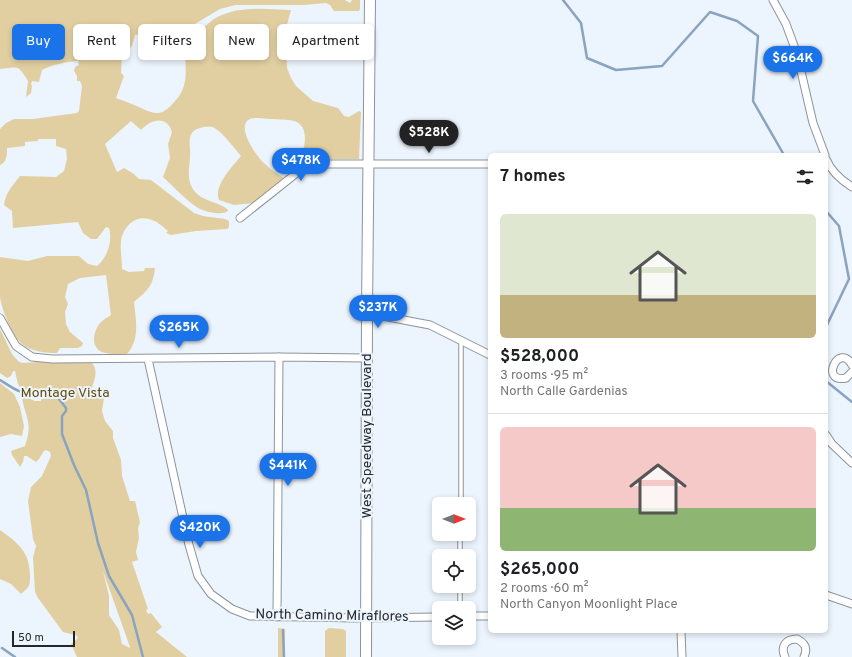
<!DOCTYPE html>
<meta charset="utf-8">
<style>
body{margin:0;font-family:Overpass,sans-serif;background:#f6f6f6;color:#202124;height:100vh;display:flex;flex-direction:column;font-size:15px;white-space:nowrap}
*{box-sizing:border-box;margin:0}
p{font-size:13px;color:#757577}
.icon{flex:none;width:22px;height:22px;fill:none;stroke:currentColor;stroke-width:2;stroke-linecap:round;stroke-linejoin:round}
.map{position:relative;flex:1;overflow:hidden}
.side{position:absolute;left:488px;top:153px;width:340px;height:480px;display:flex;flex-direction:column;background:#fff;border-radius:6px;box-shadow:0 2px 6px #0003}
.side>*{flex:none}
.top-card{position:absolute;left:12px;top:24px;width:380px;height:36px;display:flex;gap:8px}
.needle{width:26px;rotate:90deg}
.tools{position:absolute;left:432px;top:497px;display:grid;gap:8px}
.tools a{display:grid;place-items:center;width:44px;height:44px;border-radius:6px;background:#fff;box-shadow:0 2px 6px #0003;font-size:20px}
.scale{position:absolute;left:12px;bottom:10px;width:63px;box-sizing:border-box;padding-left:4px;border:2px solid #25282b;border-top:0;font-size:11px;line-height:14px;white-space:nowrap;color:#25282b;-webkit-text-stroke:3px #ecf4fd;paint-order:stroke}
.price{position:absolute;translate:-50% -34px;padding:0 9px;border-radius:14px;background:#1a73e8;color:#fff;font-size:13px;line-height:26px;filter:drop-shadow(0 1px 2px #0008)}
.price::after{content:'';position:absolute;left:50%;top:24px;width:12px;height:9px;margin-left:-6px;background:inherit;clip-path:polygon(0 0,100% 0,50% 100%)}
.price.current{background:#222;color:#fff}
ul{padding:0;list-style:none}
li{display:grid;align-content:center;gap:8px;height:212px;padding:0 12px}
li+li{border-top:1px solid #e0e0e0}
li span{display:grid;place-items:center;height:124px;border-radius:6px;color:#555}
li>.icon{margin-inline-start:auto}
span .icon{width:72px;height:72px;fill:#fffc;stroke-width:1}
li b{font-size:17px}
h2{display:flex;justify-content:space-between;align-items:center;height:48px;padding:0 12px;font-size:17px}
.chip{padding:0 14px;border-radius:6px;background:#fff;box-shadow:0 2px 6px #0003;font-size:14px;line-height:36px}
.chip.current{background:#1a73e8;color:#fff}
.map>svg:first-child{display:block}
.green{fill:#e2cfa1;fill-rule:evenodd}
.lines{fill:none;stroke-linecap:round;stroke-linejoin:round}
.stream{stroke:#8aa3be;stroke-width:2.5}
.service-casing{stroke:#8c949b;stroke-width:5.5}
.minor-casing{stroke:#8c949b;stroke-width:9}
.secondary-casing{stroke:#8c949b;stroke-width:12}
.service{stroke:#fff;stroke-width:3.5}
.minor{stroke:#fff;stroke-width:7}
.secondary{stroke:#fff;stroke-width:10}
.labels{text-anchor:middle;dominant-baseline:central;stroke-width:4;stroke-linejoin:round;paint-order:stroke}
.park-label{font-size:14px;fill:#614c0c;stroke:#ecf4fd}
.street-label{font-size:14px;fill:#25282b;stroke:#ecf4fd}
</style>
<div class="map">
<svg width="852" height="657" viewBox="0 0 852 657">
<rect width="100%" height="100%" fill="#ecf4fd"/>
<!-- green -->
<path class="green" d="M0 0H345L350 3 352 0H360V9L359 11H334L330 5 326 3 304 5H236L220 9 188 28 184 26 181 27 174 39H170L162 33 157 32 135 35 132 46 122 56 121 73 124 76 116 98C124 101 133 104 141 108 158 116 163 115 175 101 196 79 177 53 191 35 194 32 200 29 204 27 209 23 215 17 222 15 243 6 269 9 291 10L285 32 287 68 291 78 296 86 313 101 338 108 344 116 349 117 359 111 361 112 359 159H312L304 161 296 168H294C287 159 297 158 302 153 306 143 308 125 294 121 288 119 279 120 273 119 266 119 254 116 248 120 237 129 257 157 264 163 270 169 276 174 284 178L260 199 253 203 234 205 219 200C213 186 233 166 241 156 234 148 224 134 216 129 213 126 208 127 204 127 184 130 191 144 190 158 189 171 186 182 196 193 205 202 220 202 228 210V211C221 216 206 212 198 208 188 202 173 186 163 177L170 158 168 144 172 132C167 115 151 119 141 130L131 121 105 144 117 172 124 168 134 174 139 179 151 180 194 213 203 216 225 219 229 221V227L227 229 196 231 171 235 166 233 168 231C162 226 157 221 149 219 135 215 123 227 121 241 120 250 122 260 122 269L129 272 144 271 145 268H155C153 286 148 290 134 302 136 321 140 339 127 354 120 354 109 355 102 352 90 347 93 331 101 322 103 320 108 317 111 315L106 275 80 278 68 284 65 297 68 304 65 312 66 324 70 332 83 343 82 346 78 348H60L57 353C46 353 32 352 22 344 12 334 2 311 0 297 0 284 0 270 0 257L28 261 47 256H79L88 264 97 266C107 258 113 241 109 228L106 227 97 239H91L83 233 78 222 13 228 12 211 4 205C5 193 13 185 20 176L56 177 64 171 67 159 66 149 56 146V139H38V141L25 142V146L7 148C7 155 7 162 0 165V129L6 123 14 119H33L77 113 79 111 82 86 80 81H77V76L74 71 75 67 79 65 78 61C66 62 53 64 42 70L39 82 32 81 31 84 32 86 31 93 26 97 28 81C17 64 20 67 0 69Z
M0 329 12 354 18 361 22 363 39 362 92 363C99 371 94 381 91 390L96 397 101 396 104 398 102 411 105 421 113 431V438L121 460 122 476 130 501H135L140 522 138 528 139 538 136 552 138 560 132 562 148 609 146 610 148 614 151 613 162 627 156 632 187 657H77L71 644 77 639 78 637 75 635 63 632 38 598 35 592 33 557 36 546 33 539 28 501 31 487 42 476 51 456 50 452 46 450 44 451 39 459 36 462 27 456H24L23 462 20 467 12 455 11 451 25 446C33 422 26 420 22 398L23 396 35 401H41L42 397 39 389 22 390 18 384 15 371H13L11 376 7 378 0 373ZM103 571 130 647V648L122 644 119 630 109 615V596Z
M0 383 14 394 20 407 24 426 22 436 11 434 0 437Z
M0 530C18 543 30 552 30 576 30 587 29 587 21 594L11 584 0 579Z
M278 628 285 629V657H278Z
M329 628 343 629 346 631V657H325V631Z"/>
<g class="lines">
<!-- stream -->
<path class="stream" d="M563 0 581 23 587 58 616 70 662 66 710 12 737 21 758 36 753 101 784 155
M826 211 839 226 849 279 826 327
M0 380C10 386 20 394 32 394 41 394 43 389 53 391L66 408V411L62 416V434L74 465 86 490 98 543 109 576 132 615 143 657
M826 381 852 402
M283 630 284 657
M2 648 15 657"/>
<defs>
<path id="service" d="M461 504V342
M460 556V534
M460 608V586"/>
<path id="minor" d="M773 0 786 24 797 54 813 123 825 155
M826 159C831 171 841 180 852 187
M240 218 308 164H490
M367 313 430 325 490 355
M0 318 16 346 32 357 52 359 279 357 367 358
M148 359 189 545 198 576 211 594 232 609 250 616 354 618 439 617
M852 365C839 341 819 384 846 378L852 372
M826 435 832 444 852 463
M826 595 852 604
M469 616H490
M277 617 279 357
M681 631 682 657
M785 657C780 646 786 639 797 639 805 643 808 648 804 657"/>
<path id="secondary" d="M366 657 367 313 370 0"/>
</defs>
<!-- service casing -->
<use href="#service" class="service-casing"/>
<!-- minor casing -->
<use href="#minor" class="minor-casing"/>
<!-- secondary casing -->
<use href="#secondary" class="secondary-casing"/>
<!-- service -->
<use href="#service" class="service"/>
<!-- minor -->
<use href="#minor" class="minor"/>
<!-- secondary -->
<use href="#secondary" class="secondary"/>
</g>
<g class="labels">
<!-- park labels -->
<g class="park-label">
<text x="65" y="393">Montage Vista</text>
</g>
<!-- street labels -->
<g class="street-label">
<text transform="translate(367 436) rotate(-90)">West Speedway Boulevard</text>
<text transform="translate(332 616) rotate(1)">North Camino Miraflores</text>
</g>
</g>
</svg>
<div class="tools">
<a><svg class="needle" viewBox="-14 -14 28 28"><path d="M0-13l5 13h-10z" fill="#e53935"/><path d="M0 13l5-13h-10z" fill="#757577"/></svg></a>
<a><svg class="icon" aria-label="locate" viewBox="0 0 24 24"><circle cx="12" cy="12" r="6"/><path d="M12 2v4M12 18v4M2 12h4M18 12h4"/></svg></a>
<a><svg class="icon" aria-label="layers" viewBox="0 0 24 24"><path d="M12 4l9 5-9 5-9-5zM3 14l9 5 9-5"/></svg></a>
</div>
<div class="scale">50 m</div>
<b class="price" style="left:793px;top:80px">$664K</b>
<b class="price current" style="left:429px;top:154px">$528K</b>
<b class="price" style="left:301px;top:182px">$478K</b>
<b class="price" style="left:378px;top:329px">$237K</b>
<b class="price" style="left:179px;top:349px">$265K</b>
<b class="price" style="left:288px;top:487px">$441K</b>
<b class="price" style="left:200px;top:549px">$420K</b>
<div class="top-card">
<a class="chip current">Buy</a>
<a class="chip">Rent</a>
<a class="chip">Filters</a>
<a class="chip">New</a>
<a class="chip">Apartment</a>
</div>
<section class="side">
<h2>7 homes<svg class="icon" aria-label="filters" viewBox="0 0 24 24"><path d="M4 7h16M4 17h16"/><circle cx="9" cy="7" r="2"/><circle cx="15" cy="17" r="2"/></svg></h2>
<ul>
<li><span style="background:linear-gradient(#dfe7d0 65%,#c2b280 0)"><svg class="icon" aria-label="home" viewBox="0 0 24 24"><path d="M3 11l9-7 9 7M6 9v11h12V9"/></svg></span><div><b>$528,000</b><p>3 rooms · 95 m²</p><p>North Calle Gardenias</p></div></li>
<li><span style="background:linear-gradient(#f6c9c9 65%,#8fb573 0)"><svg class="icon" aria-label="home" viewBox="0 0 24 24"><path d="M3 11l9-7 9 7M6 9v11h12V9"/></svg></span><div><b>$265,000</b><p>2 rooms · 60 m²</p><p>North Canyon Moonlight Place</p></div></li>
</ul>
</section>
</div>
